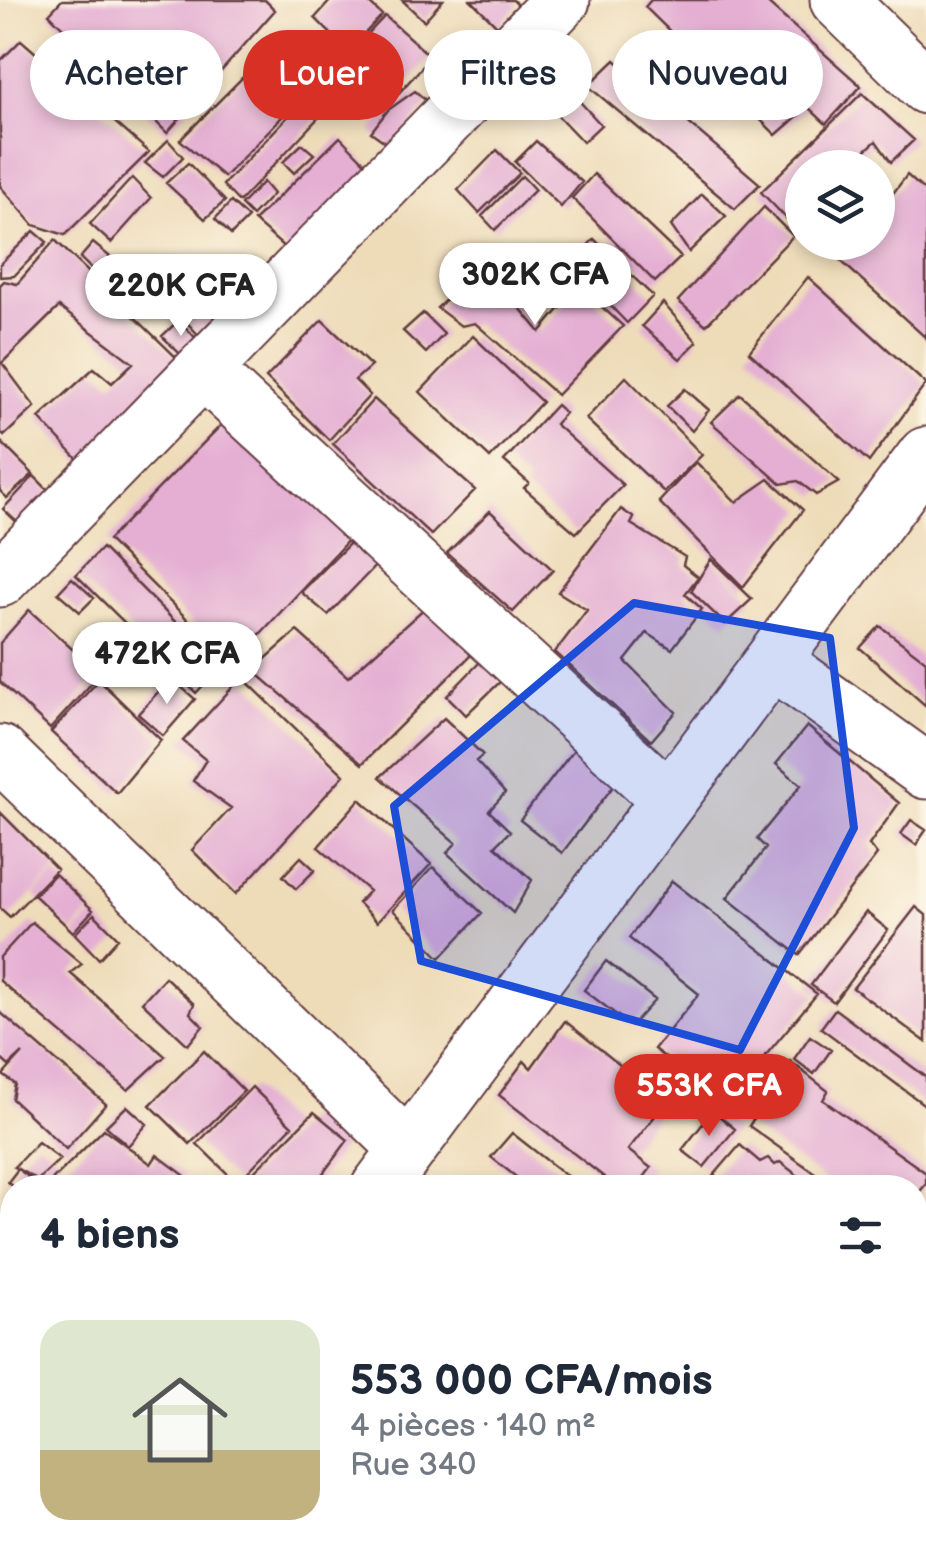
<!DOCTYPE html>
<html lang="fr">
<meta charset="utf-8">
<style>
body{margin:0;font-family:"Balsamiq Sans",sans-serif;background:#f2f2f3;color:#1f2937;height:100vh;display:flex;flex-direction:column;font-size:38px;white-space:nowrap}
*{box-sizing:border-box;margin:0}
p{font-size:32px;color:#747a83}
.icon{flex:none;width:55px;height:55px;fill:none;stroke:currentColor;stroke-width:2;stroke-linecap:round;stroke-linejoin:round}
.map{position:relative;flex:1;overflow:hidden}
.panel{position:absolute;left:0px;top:1175px;width:928px;height:390px;display:flex;flex-direction:column;background:#fff;border-radius:40px 40px 0 0;box-shadow:0 5px 15px #0003}
.panel>*{flex:none}
.banner{position:absolute;left:30px;top:30px;width:868px;height:90px;display:flex;gap:20px}
.buttons{position:absolute;left:785px;top:150px;display:grid;gap:20px}
.buttons a{display:grid;place-items:center;width:110px;height:110px;border-radius:50%;background:#fff;box-shadow:0 5px 15px #0003;font-size:50px}
.price{position:absolute;translate:-50% -85px;padding:0 22px;border-radius:35px;background:#fff;color:#222;font-size:32px;line-height:65px;filter:drop-shadow(0 2px 5px #0008)}
.price::after{content:'';position:absolute;left:50%;top:60px;width:30px;height:22px;margin-left:-15px;background:inherit;clip-path:polygon(0 0,100% 0,50% 100%)}
.price.selected{background:#d93025;color:#fff}
ul{padding:0;list-style:none}
li{display:flex;align-items:center;gap:30px;height:250px;padding:0 40px}
li+li{border-top:2px solid #e0e1e3}
li span{display:grid;place-items:center;flex:none;width:280px;height:200px;border-radius:30px;color:#555}
li>.icon{margin-inline-start:auto}
span .icon{width:120px;height:120px;fill:#fffc;stroke-width:1}
li b{font-size:42px}
h2{display:flex;justify-content:space-between;align-items:center;height:120px;padding:0 40px;font-size:42px}
.pill{padding:0 35px;border-radius:45px;background:#fff;box-shadow:0 5px 15px #0003;font-size:35px;line-height:90px}
.pill.selected{background:#d93025;color:#fff}
.map>svg:first-child{display:block}
.lines{fill:none;stroke-linecap:round;stroke-linejoin:round}
.stream{stroke:#65b3df;stroke-width:18}
.building{fill:#e4afd3}
.minor-casing{stroke:#633b40;stroke-width:59}
.tertiary-casing{stroke:#633b40;stroke-width:59}
.minor{stroke:#fff;stroke-width:55}
.tertiary{stroke:#fff;stroke-width:55}
.marked{fill:#1d4ed8;fill-opacity:0.2;stroke:#1d4ed8;stroke-width:8;stroke-linejoin:round}
</style>
<div class="map">
<svg width="926" height="1565" viewBox="0 0 926 1565">
<rect width="100%" height="100%" fill="#fcf5e5"/>
<filter id="ink" filterUnits="userSpaceOnUse"><feTurbulence type="fractalNoise" baseFrequency=".01" numOctaves="2"/><feDisplacementMap in="SourceGraphic" scale="20" xChannelSelector="R" yChannelSelector="G"/><feConvolveMatrix kernelMatrix="1 2 1 2 8 2 1 2 1" color-interpolation-filters="sRGB"/></filter>
<filter id="wash" filterUnits="userSpaceOnUse"><feTurbulence type="fractalNoise" baseFrequency=".0048" numOctaves="4" result="noise"/><feDisplacementMap in="SourceGraphic" scale="40" xChannelSelector="R" yChannelSelector="G"/><feGaussianBlur stdDeviation="2.25" result="paint"/><feColorMatrix in="noise" values="0 0 0 0 0 0 0 0 0 0 0 0 0 0 0 0 0 1.4 0 .05"/><feComposite in="paint" operator="in"/></filter>
<g filter="url(#wash)">
<rect width="100%" height="100%" fill="#eedcb9"/>
<g class="lines">
<!-- stream -->
<path class="stream" d="M0 1286 12 1296
M351 1552 368 1565"/>
</g>
<g id="blocks">
<!-- building -->
<path class="building" d="M62 0H265L275 10 167 133 49 14Z
M331 0H366L382 15 348 51 315 18Z
M402 0H443L424 21Z
M471 0H513L518 5 498 27Z
M651 0H764L861 86 826 124 808 107 776 135 645 7Z
M385 16 431 57 397 95 350 53Z
M288 32 329 68 224 177 180 140Z
M21 40 149 152 65 235 34 225 0 186V61Z
M615 60 760 184 735 209 588 86Z
M336 66 352 82 239 202 223 185Z
M564 84 601 125 583 142 544 101Z
M415 91 429 103 392 147 371 132 388 110Z
M862 93 914 140 891 162 876 141 845 168H802V204L786 218 761 192Z
M340 137 373 171 293 255 254 221Z
M168 140 183 157 163 177 145 163Z
M536 141 582 182 561 207 515 162Z
M302 144 314 154 294 173 283 162Z
M497 150 520 173 479 213 458 190Z
M188 163 225 201 205 219 166 183Z
M594 174 681 257 655 282 572 198Z
M907 175 926 192V338L841 261 855 242H878V213Z
M522 176 535 190 495 230 482 216Z
M132 178 151 198 111 243 90 224Z
M263 182 273 194 252 216 241 205Z
M702 194 726 216 689 252 671 226Z
M231 202 248 218 231 235 215 219Z
M764 207 793 236 706 325 678 301Z
M34 231 47 242 14 276 0 277V264Z
M594 239 653 296 627 323 570 264Z
M55 240 178 359 82 464 39 418 94 368 112 383 133 363 59 307 2 363 35 407 4 436 0 432V285L4 281 17 284Z
M93 243 120 265 129 259 146 274 123 300 80 258Z
M484 265 540 332 579 286 623 326 557 395 475 323 461 326 437 308Z
M241 266 264 287 204 341 181 316 211 287 217 288Z
M808 277 926 384 869 462 749 352Z
M663 303 697 342 680 359 642 326Z
M423 313 444 334 426 353 403 331Z
M179 320 200 343 185 359 162 336Z
M322 320 371 366 355 380 370 395 329 440 266 378Z
M473 336 542 402 490 458 420 392Z
M626 377 702 455 664 492 586 419Z
M685 389 709 410 692 431 667 406Z
M740 394 839 482 816 495 798 481 781 484 711 422Z
M374 399 475 490 431 535 333 444Z
M556 405 565 413 555 424 623 485 576 533 524 488 529 483 504 461Z
M226 420 351 537 232 664 108 540Z
M0 441 33 474 7 498 0 491Z
M696 462 736 502 769 479 803 510 743 587 659 502Z
M34 476 54 496 22 527 3 509Z
M621 509 634 518 631 524 685 557 683 565 698 577 685 594 702 609 672 649 647 633 625 661 676 712 651 741 555 652 587 610 558 592Z
M490 511 553 570 513 612 447 553Z
M357 536 381 560 328 615 301 592Z
M102 548 220 667 196 693 76 575Z
M711 559 752 599 725 624 691 591Z
M72 578 94 598 80 612 58 593Z
M428 605 475 651 362 764 253 670 297 631 348 677Z
M29 610 100 674 50 729 0 682V643Z
M880 626 926 661V706L860 648Z
M481 661 501 681 466 715 447 696Z
M242 677 344 775 236 894 192 850 231 808 193 781 206 760 183 741Z
M171 678 195 699 163 736 138 714Z
M99 680 161 740 117 793 51 732Z
M444 718 483 755 476 761 505 793 489 811 510 831 495 846 532 880 513 913 447 853 456 843 380 777Z
M807 726 899 803 869 845 877 855 799 955 727 898 766 848 757 839 801 785 776 764Z
M576 747 618 780 562 853 520 820Z
M360 799 431 864 377 922 358 903 369 891 318 847Z
M0 812 57 869 10 917 0 908Z
M911 820 926 830 916 845 901 834Z
M301 857 315 870 296 889 283 876Z
M433 867 482 913 440 958 393 910Z
M55 874 93 910 73 932 34 895Z
M672 881 817 994 725 1104 654 1049 699 994 629 938Z
M916 907 926 915V1042L853 988Z
M866 912 888 930 834 1002 811 985Z
M94 914 118 938 99 959 75 934Z
M32 922 82 964 70 973 165 1056 128 1090 0 981V957Z
M606 961 655 1000 631 1026 584 990Z
M165 977 194 1004 190 1013 203 1026 188 1045 142 1002Z
M835 1009 926 1077V1106L821 1028Z
M0 1012 106 1104 66 1149 12 1099 15 1084 3 1075 23 1053 9 1066 0 1058Z
M565 1021 666 1102 628 1150 651 1168 636 1188H618L499 1095 524 1061 531 1068Z
M810 1036 831 1050 814 1074 794 1059Z
M204 1051 244 1091 190 1144 150 1105Z
M790 1061 828 1091 823 1100 926 1173V1184L915 1197V1188H836L749 1126Z
M252 1087 292 1126 237 1183 197 1144Z
M127 1106 147 1124 128 1146 106 1126Z
M713 1111 735 1129 704 1167 682 1150Z
M314 1112 348 1140 312 1188H238Z
M104 1129 151 1164 157 1155 184 1175 175 1188H44Z
M512 1133 582 1188H530L491 1157Z
M38 1142 60 1159 38 1180 14 1167Z
M740 1145 760 1162 768 1158 775 1165 780 1162 814 1188H703Z
M18 1169 43 1188H15L8 1182Z
M0 1307 12 1317V1398L3 1411Z
M12 1425V1510L0 1501V1430L4 1433Z
M915 1465 926 1474V1515L915 1506Z
M0 1521 12 1531V1552H40L30 1565 0 1562Z
M99 1552H184L174 1565H90Z
M515 1552H577L567 1565H531Z
M656 1552H689L679 1565H657L650 1559Z"/>
</g>
</g>
<g filter="url(#ink)">
<use href="#blocks" fill-opacity="0" stroke="#633b40" stroke-width="2.5"/>
<g class="lines">
<defs>
<path id="minor" d="M838 0 926 86
M203 370 669 799
M0 579 562 0
M773 661 926 771
M0 753 408 1149
M379 1188 926 455
M915 1336 926 1321
M235 1565 245 1552
M747 1565 757 1552"/>
<path id="tertiary" d="M0 1248 12 1257
M407 1552 423 1565"/>
</defs>
<!-- minor casing -->
<use href="#minor" class="minor-casing"/>
<!-- tertiary casing -->
<use href="#tertiary" class="tertiary-casing"/>
<!-- minor -->
<use href="#minor" class="minor"/>
<!-- tertiary -->
<use href="#tertiary" class="tertiary"/>
</g>
</g>
<!-- marked area -->
<path class="marked" d="M634 603 830 638 854 828 740 1050 421 961 394 806Z"/>
</svg>
<div class="buttons">
<a><svg class="icon" aria-label="layers" viewBox="0 0 24 24"><path d="M12 4l9 5-9 5-9-5zM3 14l9 5 9-5"/></svg></a>
</div>
<b class="price" style="left:535px;top:328px">302K CFA</b>
<b class="price" style="left:181px;top:339px">220K CFA</b>
<b class="price" style="left:167px;top:707px">472K CFA</b>
<b class="price selected" style="left:709px;top:1139px">553K CFA</b>
<div class="banner">
<a class="pill">Acheter</a>
<a class="pill selected">Louer</a>
<a class="pill">Filtres</a>
<a class="pill">Nouveau</a>
</div>
<section class="panel">
<h2>4 biens<svg class="icon" aria-label="filters" viewBox="0 0 24 24"><path d="M4 7h16M4 17h16"/><circle cx="9" cy="7" r="2"/><circle cx="15" cy="17" r="2"/></svg></h2>
<ul>
<li><span style="background:linear-gradient(#dfe7d0 65%,#c2b280 0)"><svg class="icon" aria-label="home" viewBox="0 0 24 24"><path d="M3 11l9-7 9 7M6 9v11h12V9"/></svg></span><div><b>553 000 CFA/mois</b><p>4 pièces · 140 m²</p><p>Rue 340</p></div></li>
</ul>
</section>
</div>
